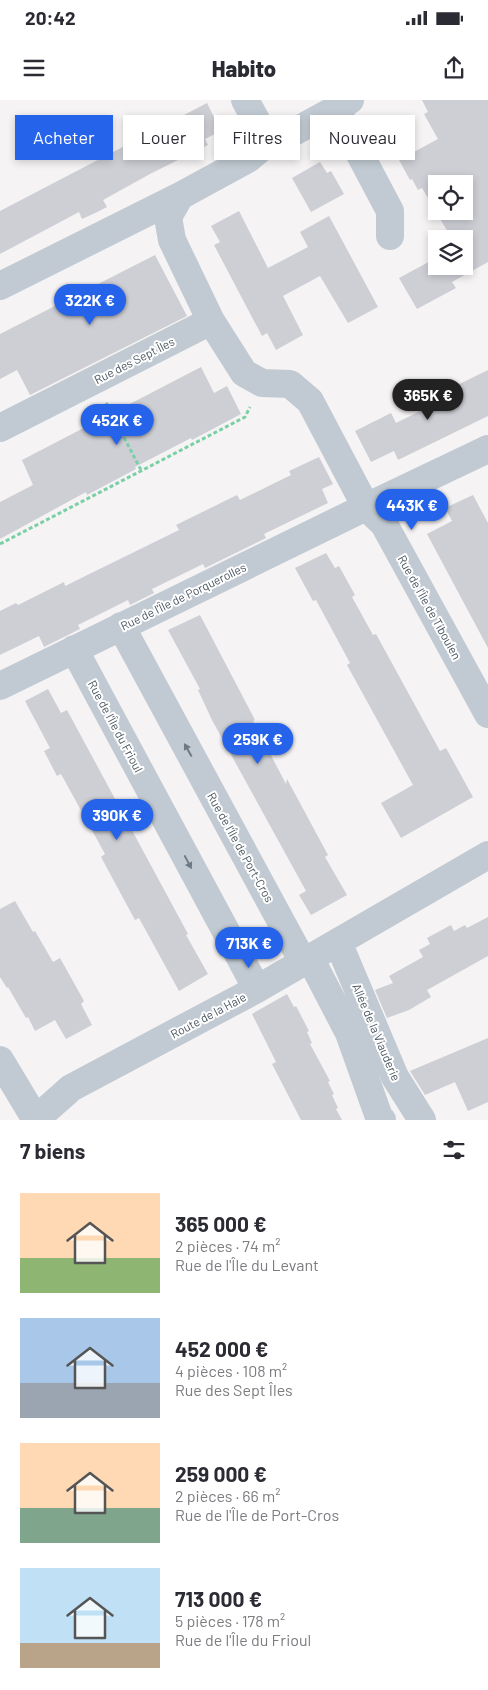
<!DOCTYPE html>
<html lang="fr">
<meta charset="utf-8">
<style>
body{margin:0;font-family:Barlow,sans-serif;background:#f7f7f7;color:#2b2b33;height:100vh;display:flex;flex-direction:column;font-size:19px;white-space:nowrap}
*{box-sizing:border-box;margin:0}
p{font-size:16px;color:#7c7c81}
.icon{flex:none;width:28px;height:28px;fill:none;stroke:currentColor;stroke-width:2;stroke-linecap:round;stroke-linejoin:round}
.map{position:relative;height:1020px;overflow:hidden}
.panel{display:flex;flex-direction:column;background:#fff;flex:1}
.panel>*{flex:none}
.top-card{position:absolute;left:15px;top:15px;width:459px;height:45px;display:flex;gap:10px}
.fabs{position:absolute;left:428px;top:75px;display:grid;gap:10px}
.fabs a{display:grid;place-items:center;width:45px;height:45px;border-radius:0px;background:#fff;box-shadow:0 2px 8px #0003;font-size:25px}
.price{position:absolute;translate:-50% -42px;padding:0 11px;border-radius:18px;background:#2563eb;color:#fff;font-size:16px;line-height:32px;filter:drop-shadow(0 1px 2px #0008)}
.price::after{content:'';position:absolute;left:50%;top:30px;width:15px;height:11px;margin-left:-8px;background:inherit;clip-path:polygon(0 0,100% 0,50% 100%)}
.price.current{background:#222;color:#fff}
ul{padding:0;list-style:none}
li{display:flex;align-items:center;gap:15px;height:125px;padding:0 20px}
li span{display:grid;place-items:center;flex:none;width:140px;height:100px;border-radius:0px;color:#555}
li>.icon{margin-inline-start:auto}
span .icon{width:60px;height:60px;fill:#fffc;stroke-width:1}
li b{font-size:21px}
h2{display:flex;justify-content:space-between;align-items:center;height:60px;padding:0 20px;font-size:21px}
.chip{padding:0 18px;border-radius:0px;background:#fff;box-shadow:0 2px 8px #0003;font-size:18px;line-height:45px}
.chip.current{background:#2563eb;color:#fff}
.status{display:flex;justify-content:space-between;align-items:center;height:35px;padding:0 25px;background:#fff;direction:ltr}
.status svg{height:14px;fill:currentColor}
header{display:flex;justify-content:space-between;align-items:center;height:65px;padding:0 20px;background:#fff;font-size:22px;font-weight:800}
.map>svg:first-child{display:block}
.building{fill:#cdcfd5;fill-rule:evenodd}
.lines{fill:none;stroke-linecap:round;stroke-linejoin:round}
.path{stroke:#7ad0a6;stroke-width:3;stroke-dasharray:4 2.5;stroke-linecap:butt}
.minor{stroke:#c1cad2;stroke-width:28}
.oneway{fill:#6e7983}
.labels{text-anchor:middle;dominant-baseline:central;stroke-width:4;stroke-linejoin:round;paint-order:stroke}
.street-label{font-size:12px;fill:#4a5661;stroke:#fff}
</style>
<div class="status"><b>20:42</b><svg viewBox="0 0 49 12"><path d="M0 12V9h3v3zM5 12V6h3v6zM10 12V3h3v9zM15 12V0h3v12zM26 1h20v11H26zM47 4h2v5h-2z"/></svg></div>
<header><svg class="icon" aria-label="menu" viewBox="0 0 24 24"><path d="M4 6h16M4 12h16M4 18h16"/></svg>Habito<svg class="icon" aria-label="share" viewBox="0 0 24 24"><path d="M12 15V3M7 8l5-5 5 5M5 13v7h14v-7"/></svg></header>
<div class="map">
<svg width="488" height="1020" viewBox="0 0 488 1020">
<rect width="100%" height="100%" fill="#f5f3f3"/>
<!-- building -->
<path class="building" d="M422 0H488V162L452 182 456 188 417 209 399 178 436 158V166H464V139H446L444 136 449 134 422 88 418 90 412 79 410 80 399 60 438 39 424 14 428 12ZM436 84H464V111H436Z
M207 3 221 31 205 39 208 45 150 74 103 100 107 107 95 113 82 119 79 112 0 154V111Z
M320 62 327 73 331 71 344 94 311 112 292 78Z
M239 111 268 168 308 147 300 132 329 116 378 207 348 223 320 176 283 196 303 235 276 250 267 233 262 236 214 145 220 142 211 126Z
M155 155 187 216 30 295 17 270 0 279V234Z
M201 267 214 293 227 286 241 314 192 340 191 338 166 351 135 367 136 369 87 395 86 392 0 439V402L33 385 22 360Z
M488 270V316L398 360 394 351 371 362 355 331 391 313 396 323 434 304 431 298Z
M319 357 333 384 322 389 328 403 264 434 266 438 205 468 203 464 152 489 154 493 130 505 128 500 78 525 80 529 44 547 39 536 0 555V511L16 503 18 505 64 482 65 486 179 430 176 425 237 395 240 400 291 375 289 371Z
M473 395 488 423V548L427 434 452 421 445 408Z
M326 453 335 468 339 466 355 495 352 497 373 535 376 534 440 651 446 648 473 697 401 738 381 703 413 685 347 565 350 563 316 500 313 501 295 468Z
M200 515 255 620 253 621 286 684 287 679 328 755 325 757 347 795 311 815 299 795 306 791 212 620 198 590 200 589 168 530Z
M48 589 61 613 67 610 188 834 186 835 208 874 179 891 139 818 135 820 101 757 105 754 61 674 57 676 44 651 50 648 25 601Z
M15 801 33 832 35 831 53 862 60 858 84 901 81 904 92 925 66 939 55 920 35 931 28 917 26 918 8 887 7 888 0 877V809Z
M488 817V856L427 890 431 897 409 910 387 918 375 890 393 883 389 876 423 857 419 850 430 844 427 838 451 825 454 831 465 825 467 828Z
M287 894 294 907 296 906 309 931 307 932 312 943 310 944 330 981 328 982 334 994 332 995 338 1008 336 1009 342 1020H301L272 964 276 962 252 914Z
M488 938V1002L468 1011 455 982 425 995 410 971Z"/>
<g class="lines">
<!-- path -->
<path class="path" d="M106 303 141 370
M0 444 245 317 250 307"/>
<!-- minor -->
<path class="minor" d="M245 0 266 38 261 48 248 59 180 96 168 117 172 140 211 221 244 273 262 283 290 284 310 301 366 407 384 424 488 614
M336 9 390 111V136
M266 38 292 33 336 9 350 0
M0 186 180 96
M0 328 211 221
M121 526 303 862
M74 549 257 889
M0 586 366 407 488 349
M338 842 395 977 422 1020
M310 858 349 933 379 1017 382 1020
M0 960 36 1020
M35 1020 71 988 257 889 488 755"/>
</g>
<!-- one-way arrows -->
<defs><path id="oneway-solid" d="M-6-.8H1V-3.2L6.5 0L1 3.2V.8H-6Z" transform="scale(1.25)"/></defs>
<g class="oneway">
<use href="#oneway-solid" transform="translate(188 650) rotate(-119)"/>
<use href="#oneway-solid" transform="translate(188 762) rotate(62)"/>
</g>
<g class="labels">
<!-- street labels -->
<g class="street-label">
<text transform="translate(134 260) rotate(-27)">Rue des Sept Îles</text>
<text transform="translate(183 496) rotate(-26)">Rue de l'Île de Porquerolles</text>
<text transform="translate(430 507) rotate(61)">Rue de l'Île de Tiboulen</text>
<text transform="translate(116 626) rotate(62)">Rue de l'Île du Frioul</text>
<text transform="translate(241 747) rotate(61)">Rue de l'Île de Port-Cros</text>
<text transform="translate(208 915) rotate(-28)">Route de la Haie</text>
<text transform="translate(377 932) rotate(67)">Allée de la Viauderie</text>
</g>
</g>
</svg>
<div class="fabs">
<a><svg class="icon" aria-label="locate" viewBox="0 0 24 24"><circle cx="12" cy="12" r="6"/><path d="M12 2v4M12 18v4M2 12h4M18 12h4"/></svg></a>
<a><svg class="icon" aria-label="layers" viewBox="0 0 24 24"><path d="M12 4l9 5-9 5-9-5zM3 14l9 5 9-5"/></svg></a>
</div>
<b class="price" style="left:90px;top:226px">322K €</b>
<b class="price current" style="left:428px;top:321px">365K €</b>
<b class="price" style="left:117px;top:346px">452K €</b>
<b class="price" style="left:412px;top:431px">443K €</b>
<b class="price" style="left:258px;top:665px">259K €</b>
<b class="price" style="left:117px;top:741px">390K €</b>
<b class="price" style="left:249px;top:869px">713K €</b>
<div class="top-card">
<a class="chip current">Acheter</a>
<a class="chip">Louer</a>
<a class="chip">Filtres</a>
<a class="chip">Nouveau</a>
</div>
</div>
<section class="panel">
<h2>7 biens<svg class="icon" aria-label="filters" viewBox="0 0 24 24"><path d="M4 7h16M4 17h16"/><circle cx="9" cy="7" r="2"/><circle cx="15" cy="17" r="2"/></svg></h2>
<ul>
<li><span style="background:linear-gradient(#ffd9b3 65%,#8fb573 0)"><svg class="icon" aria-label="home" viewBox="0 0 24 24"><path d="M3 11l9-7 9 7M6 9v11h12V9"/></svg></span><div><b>365 000 €</b><p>2 pièces · 74 m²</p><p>Rue de l'Île du Levant</p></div></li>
<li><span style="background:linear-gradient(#a9c7e8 65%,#9aa5b1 0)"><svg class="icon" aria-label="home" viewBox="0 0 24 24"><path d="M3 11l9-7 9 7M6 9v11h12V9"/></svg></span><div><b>452 000 €</b><p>4 pièces · 108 m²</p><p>Rue des Sept Îles</p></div></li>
<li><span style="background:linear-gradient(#ffd9b3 65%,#7fa58c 0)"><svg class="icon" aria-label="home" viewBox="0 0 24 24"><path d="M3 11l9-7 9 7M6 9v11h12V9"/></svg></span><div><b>259 000 €</b><p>2 pièces · 66 m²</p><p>Rue de l'Île de Port-Cros</p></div></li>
<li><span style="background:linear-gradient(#bfe0f5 75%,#b9a48a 0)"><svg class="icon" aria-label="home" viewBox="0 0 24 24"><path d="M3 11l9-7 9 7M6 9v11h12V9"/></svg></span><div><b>713 000 €</b><p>5 pièces · 178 m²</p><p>Rue de l'Île du Frioul</p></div></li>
</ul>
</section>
